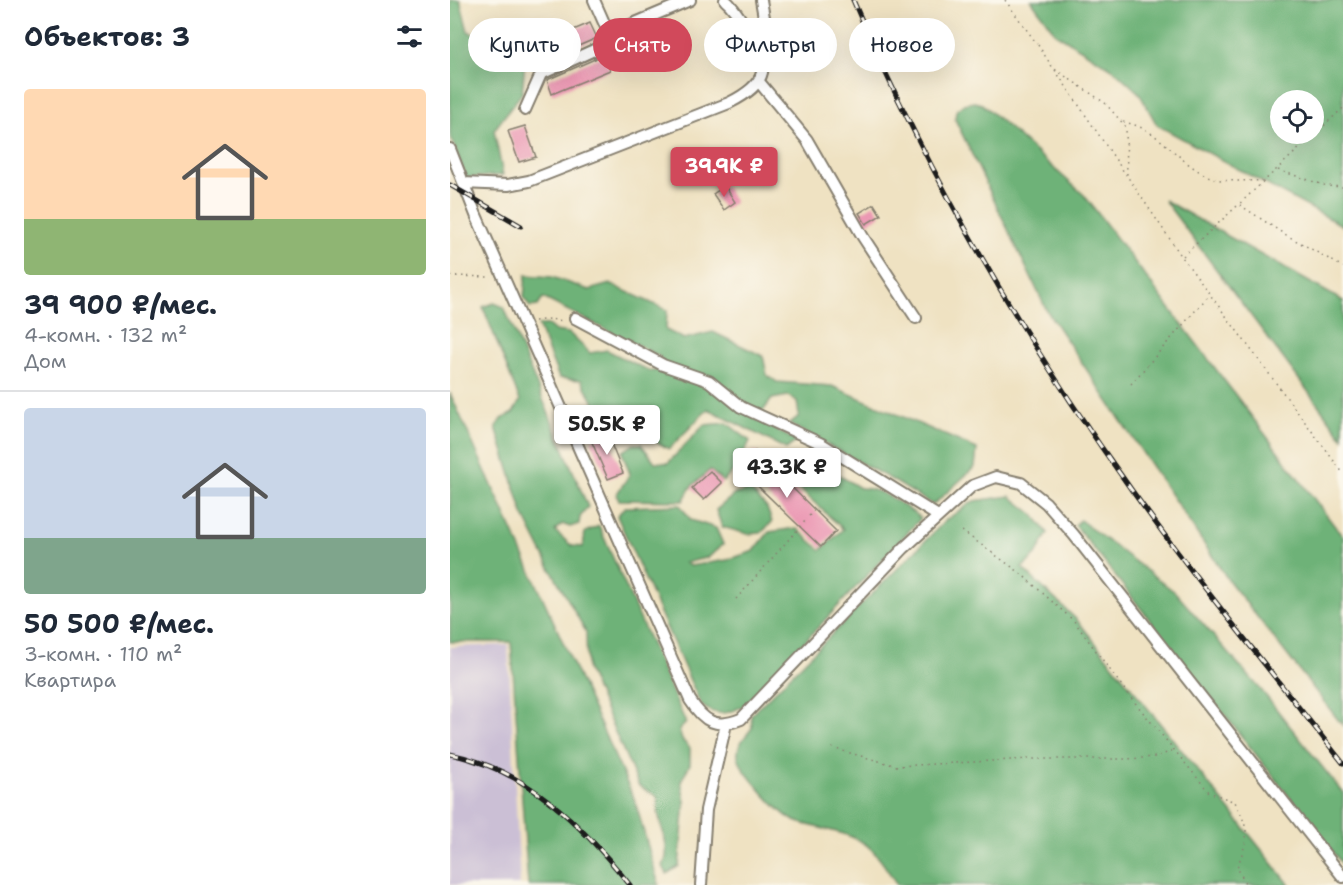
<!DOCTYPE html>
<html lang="ru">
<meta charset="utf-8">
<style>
body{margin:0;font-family:"Shantell Sans",sans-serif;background:#f2f2f3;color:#1f2937;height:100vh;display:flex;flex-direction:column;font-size:22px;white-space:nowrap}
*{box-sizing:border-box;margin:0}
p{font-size:20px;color:#747a83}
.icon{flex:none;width:33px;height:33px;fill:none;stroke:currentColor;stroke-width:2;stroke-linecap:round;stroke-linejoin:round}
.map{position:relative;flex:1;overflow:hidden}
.drawer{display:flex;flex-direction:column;background:#fff;width:450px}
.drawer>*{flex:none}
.guide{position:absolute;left:18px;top:18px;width:570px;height:54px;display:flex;gap:12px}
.fabs{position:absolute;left:820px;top:90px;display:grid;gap:12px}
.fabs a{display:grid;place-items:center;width:54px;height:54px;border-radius:50%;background:#fff;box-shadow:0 6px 24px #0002;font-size:30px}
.price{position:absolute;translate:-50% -51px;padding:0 14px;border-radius:6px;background:#fff;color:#222;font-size:20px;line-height:39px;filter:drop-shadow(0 2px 3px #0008)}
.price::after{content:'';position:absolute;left:50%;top:36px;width:18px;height:14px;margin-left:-9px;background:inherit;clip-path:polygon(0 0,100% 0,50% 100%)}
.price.on{background:#d1495b;color:#fff}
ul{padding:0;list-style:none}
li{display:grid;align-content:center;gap:12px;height:318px;padding:0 24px}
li+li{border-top:2px solid #e0e1e3}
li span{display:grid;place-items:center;height:186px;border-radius:6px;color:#555}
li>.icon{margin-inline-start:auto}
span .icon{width:108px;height:108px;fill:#fffc;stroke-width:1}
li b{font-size:26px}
h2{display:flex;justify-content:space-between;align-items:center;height:72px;padding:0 24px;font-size:26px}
.tag{padding:0 21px;border-radius:27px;background:#fff;box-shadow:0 6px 24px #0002;font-size:21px;line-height:54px}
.tag.on{background:#d1495b;color:#fff}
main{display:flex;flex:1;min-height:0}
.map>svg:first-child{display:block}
.industrial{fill:#cbbfd5}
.forest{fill:#6eb278;stroke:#45674a;stroke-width:1.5;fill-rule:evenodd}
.building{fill:#eb98b3}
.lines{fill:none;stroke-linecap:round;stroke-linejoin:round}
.minor-casing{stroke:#867f6f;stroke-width:14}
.path{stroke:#867f6f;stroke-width:1.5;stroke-dasharray:1.5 4.5;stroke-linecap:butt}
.minor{stroke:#fff;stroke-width:10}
.rail-casing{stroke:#1c1c1c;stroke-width:5}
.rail{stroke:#fbf7ec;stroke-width:3;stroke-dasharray:9;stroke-linecap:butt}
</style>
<main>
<section class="drawer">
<h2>Объектов: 3<svg class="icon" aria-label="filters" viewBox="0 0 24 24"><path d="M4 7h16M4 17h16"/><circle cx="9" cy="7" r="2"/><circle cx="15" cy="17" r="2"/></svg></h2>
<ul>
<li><span style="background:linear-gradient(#ffd9b3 70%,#8fb573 0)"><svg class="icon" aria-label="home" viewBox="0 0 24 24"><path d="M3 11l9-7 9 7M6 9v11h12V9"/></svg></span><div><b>39 900 ₽/мес.</b><p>4-комн. · 132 m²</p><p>Дом</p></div></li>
<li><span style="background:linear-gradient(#c9d6e8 70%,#7fa58c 0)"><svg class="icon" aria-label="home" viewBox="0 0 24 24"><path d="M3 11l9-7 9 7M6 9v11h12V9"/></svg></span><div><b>50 500 ₽/мес.</b><p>3-комн. · 110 m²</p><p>Квартира</p></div></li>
</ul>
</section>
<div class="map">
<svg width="893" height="885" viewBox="0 0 893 885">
<rect width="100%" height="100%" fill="#fbf7ec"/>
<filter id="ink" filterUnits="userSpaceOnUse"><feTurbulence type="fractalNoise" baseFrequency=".0167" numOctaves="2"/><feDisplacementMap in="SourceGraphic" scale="12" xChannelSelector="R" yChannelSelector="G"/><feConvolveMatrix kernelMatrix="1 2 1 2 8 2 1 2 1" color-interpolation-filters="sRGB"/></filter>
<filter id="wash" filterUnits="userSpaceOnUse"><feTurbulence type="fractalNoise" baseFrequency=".008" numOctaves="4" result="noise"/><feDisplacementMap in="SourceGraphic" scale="24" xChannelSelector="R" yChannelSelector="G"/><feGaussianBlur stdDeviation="1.35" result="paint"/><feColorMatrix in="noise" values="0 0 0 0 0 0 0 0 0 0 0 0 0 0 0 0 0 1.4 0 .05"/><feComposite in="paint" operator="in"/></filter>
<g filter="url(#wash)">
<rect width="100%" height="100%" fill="#efe2c2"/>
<!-- industrial -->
<path class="industrial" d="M58 645 70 885H0V647Z"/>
<!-- forest -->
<path class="forest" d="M0 0H10L18 31 75 62 72 93 44 130 53 175 16 178 0 135Z
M581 0H893V226L707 125 689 93 664 70 605 33ZM831 100H864V134H831Z
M524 102 532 104 634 195 893 537V726L779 581 597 311 505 119 506 111 514 104Z
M714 200 893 301V438Z
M76 275 102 277 139 290 160 284 217 310 216 330 234 339 263 332 313 356 317 375 327 382 382 386 527 449 525 467 483 505 444 481 339 424 349 416 347 401 338 396 322 399 313 411H306L303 418 347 441 336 449 258 409 219 449 195 436 176 418 158 427 131 380 109 378 88 325H98L105 331 119 333 140 353 157 350 199 371 218 370 209 356 93 298 88 306 80 307 74 298Z
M44 303 54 307 138 507 130 517 129 524 120 527 112 524 105 531 122 546 133 547 135 532 149 526 236 723 229 730 232 740 240 748V764L231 781 235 801 229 866 217 874 213 866C224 845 204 820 208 797L189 786 137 669 136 632 99 566 73 514 46 427 51 419 63 413 70 401 33 307Z
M0 393 185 801 209 885H78L61 642H0Z
M277 423 300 441 286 468 273 482 260 470 241 487 233 501 169 500 166 495 180 474 172 452 184 444H191L205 462 218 463 254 425Z
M364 460 410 488C431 487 454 506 471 518L296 704C280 714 267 718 251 705L167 516 175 507 230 505 241 520 266 528 273 544 259 557 235 563 240 566 277 560 304 551 319 532 346 528 371 550 393 529 342 482Z
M300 490 317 508 322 522 311 533 298 534 272 527 266 510 285 494Z
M560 496 583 514 598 533 586 555 572 568 627 620 840 885H447C439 872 425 849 412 842 391 830 367 829 345 821 332 816 289 770 288 756 286 745 296 736 302 728L301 715 497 519 524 501Z
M630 520 725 592 812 691 893 793V865L625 525Z"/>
<g id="blocks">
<!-- building -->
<path class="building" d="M140 23 147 38 89 63 83 47Z
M203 41 209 56 184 66 178 52Z
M154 55 160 70 102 94 97 80Z
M75 126 86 157 69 162 58 131Z
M275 186 285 202 274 210 263 194Z
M424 204 431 215 416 224 409 213Z
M157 434 173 473 158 479 141 440Z
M305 451 386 531 371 547 289 468Z
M260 471 272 483 254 500 242 488Z"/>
</g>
</g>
<g filter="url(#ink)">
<use href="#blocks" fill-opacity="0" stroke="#867f6f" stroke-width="1.5"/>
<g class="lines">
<defs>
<path id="minor" d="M311 0 316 29 314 58
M159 34 240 0
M310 83 357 140 413 237 466 318
M75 110 91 74 155 45 159 34 144 0
M0 149 26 215 240 700C254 722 266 729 291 719L454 548 522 486 546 477 571 483 596 503 624 535 893 877
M13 183 58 185 79 181 279 103C319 83 321 66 297 30 291 20 285 8 275 0
M125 318 213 365 259 381 291 407 370 443 488 516
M251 885 256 810 276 724"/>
</defs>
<!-- minor casing -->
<use href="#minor" class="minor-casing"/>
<!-- path -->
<path class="path" d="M555 0 587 44
M588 45 603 68 655 103 676 127 677 176 732 257 893 473
M605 70 676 175
M673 122C710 128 726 162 760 177 773 183 797 180 812 181
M828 170 877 186 893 187
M790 205 831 232 893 267
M733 256 893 108
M0 276 41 277
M85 321 99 319 115 321
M681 384 760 294
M359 516 367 507
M512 531 569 572 624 621 677 693 759 792 785 802C800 831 799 837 787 867L796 885
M286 599 356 520
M382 748 447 766 580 759H677L706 757 722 751"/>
<!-- minor -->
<use href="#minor" class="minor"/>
<defs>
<path id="rail" d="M403 0C477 173 573 339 683 492 750 585 822 673 893 763
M0 185 71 226
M0 754C78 770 132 825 180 885"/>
</defs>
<!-- rail casing -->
<use href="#rail" class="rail-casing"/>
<!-- rail -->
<use href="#rail" class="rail"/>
</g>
</g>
</svg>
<div class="fabs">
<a><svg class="icon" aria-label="locate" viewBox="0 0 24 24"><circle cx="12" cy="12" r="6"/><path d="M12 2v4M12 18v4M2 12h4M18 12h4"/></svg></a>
</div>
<b class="price on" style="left:274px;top:198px">39.9K ₽</b>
<b class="price" style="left:157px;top:456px">50.5K ₽</b>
<b class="price" style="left:337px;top:499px">43.3K ₽</b>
<div class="guide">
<a class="tag">Купить</a>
<a class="tag on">Снять</a>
<a class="tag">Фильтры</a>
<a class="tag">Новое</a>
</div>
</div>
</main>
